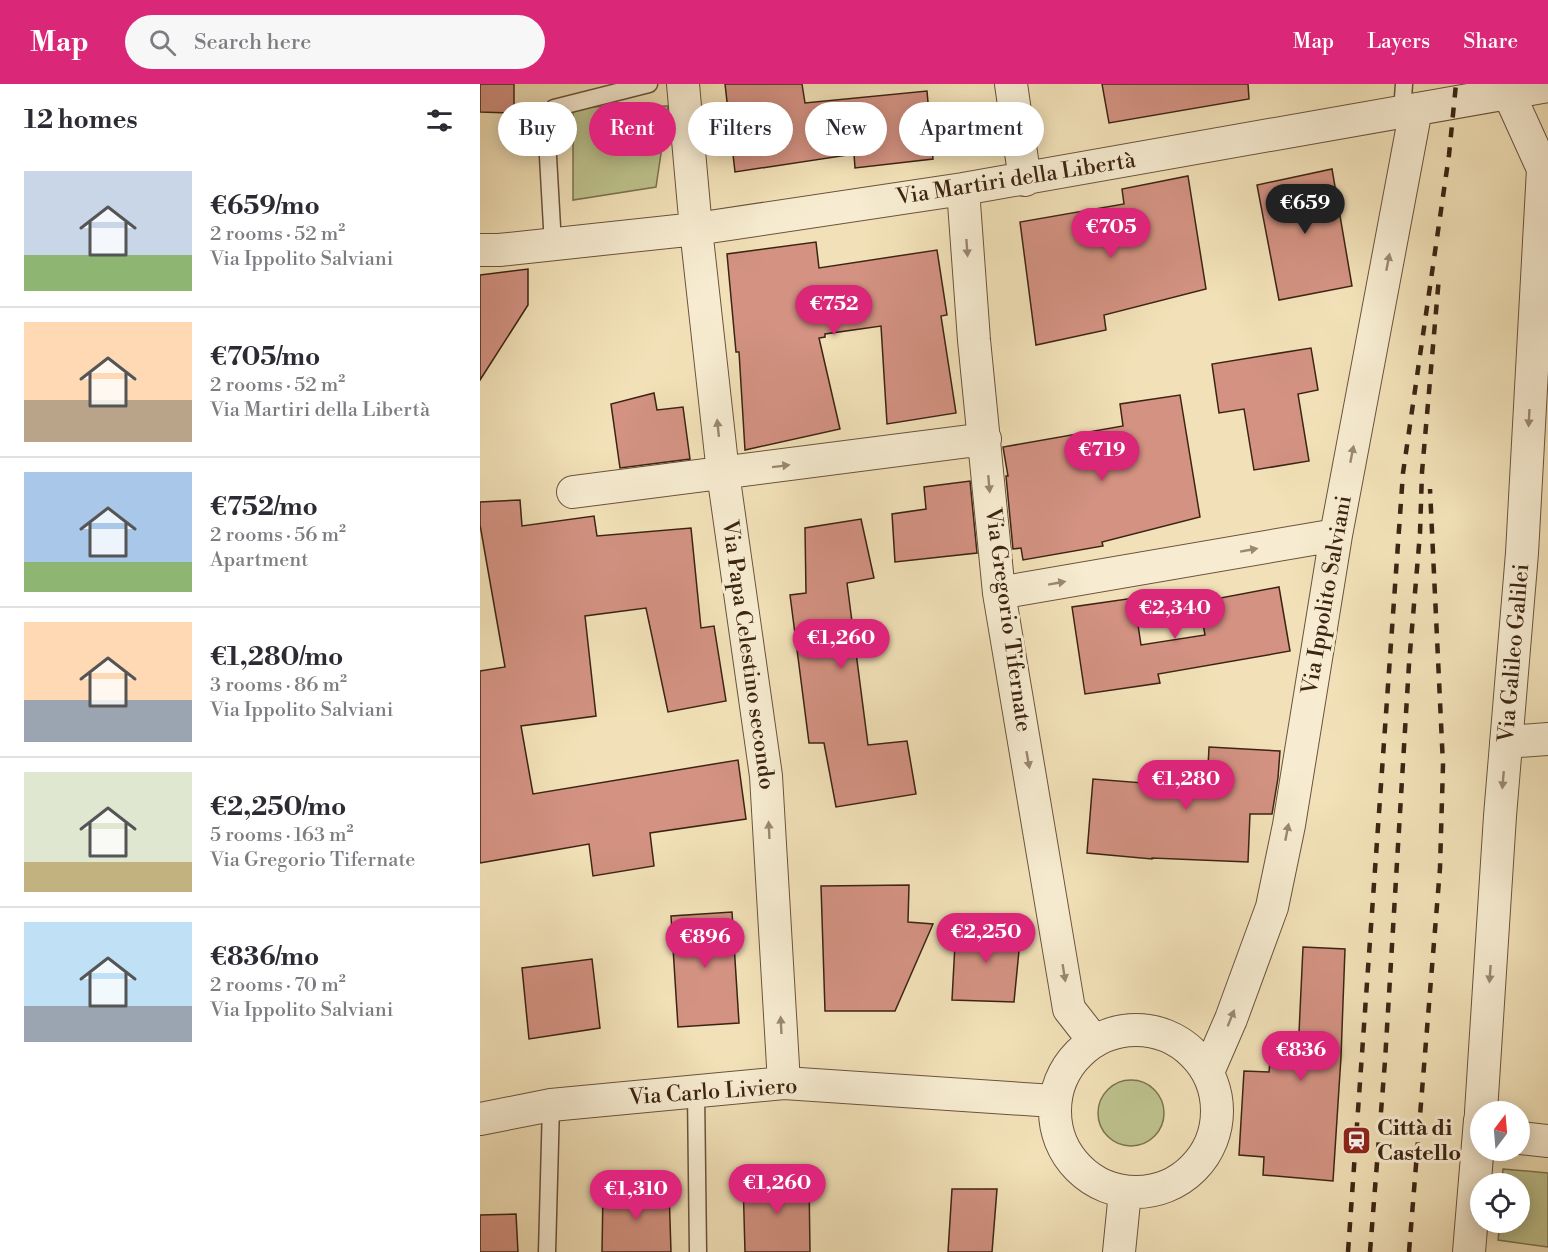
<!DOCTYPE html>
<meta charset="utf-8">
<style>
body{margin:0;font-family:"Libre Bodoni",serif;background:#f7f7f7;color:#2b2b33;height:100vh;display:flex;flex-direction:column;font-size:22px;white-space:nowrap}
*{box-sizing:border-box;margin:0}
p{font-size:20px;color:#7c7c81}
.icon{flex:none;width:33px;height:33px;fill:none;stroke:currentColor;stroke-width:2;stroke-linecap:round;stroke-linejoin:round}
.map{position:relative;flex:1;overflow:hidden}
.details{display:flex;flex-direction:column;background:#fff;width:480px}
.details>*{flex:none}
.top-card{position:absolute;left:18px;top:18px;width:570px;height:54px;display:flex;gap:12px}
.needle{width:39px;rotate:16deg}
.controls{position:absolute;left:990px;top:1017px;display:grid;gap:12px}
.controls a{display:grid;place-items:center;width:60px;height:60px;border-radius:50%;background:#fff;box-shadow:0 3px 15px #0003;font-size:30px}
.price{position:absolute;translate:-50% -51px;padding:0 14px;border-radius:21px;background:#db2777;color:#fff;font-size:20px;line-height:39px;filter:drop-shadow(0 2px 3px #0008)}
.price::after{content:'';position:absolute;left:50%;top:36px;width:18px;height:14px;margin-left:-9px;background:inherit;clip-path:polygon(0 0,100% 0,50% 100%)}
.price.active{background:#222;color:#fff}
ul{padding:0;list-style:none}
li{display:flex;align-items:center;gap:18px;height:150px;padding:0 24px}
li+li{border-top:2px solid #e1e1e2}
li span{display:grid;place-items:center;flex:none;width:168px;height:120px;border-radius:0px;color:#555}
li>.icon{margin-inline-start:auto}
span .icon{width:72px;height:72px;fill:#fffc;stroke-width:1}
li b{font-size:26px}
h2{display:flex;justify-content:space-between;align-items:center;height:72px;padding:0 24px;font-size:26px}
.chip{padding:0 21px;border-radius:27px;background:#fff;box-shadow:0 3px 15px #0003;font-size:21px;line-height:54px}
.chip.active{background:#db2777;color:#fff}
header{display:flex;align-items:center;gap:36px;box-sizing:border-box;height:84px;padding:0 30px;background:#db2777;color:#fff}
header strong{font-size:28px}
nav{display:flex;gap:33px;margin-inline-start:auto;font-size:21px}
.search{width:420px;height:54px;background:#f7f7f7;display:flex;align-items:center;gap:15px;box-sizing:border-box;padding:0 21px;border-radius:33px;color:#7c7c81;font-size:22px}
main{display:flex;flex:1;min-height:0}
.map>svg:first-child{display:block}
.green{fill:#bdc28d;stroke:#7c7350;stroke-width:1.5}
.building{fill:#d39282;stroke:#3c2414;stroke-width:1.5}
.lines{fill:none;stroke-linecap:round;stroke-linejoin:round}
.service-casing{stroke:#6a533d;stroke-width:19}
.minor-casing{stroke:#6a533d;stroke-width:34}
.service{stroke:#f7ecd1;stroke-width:16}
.minor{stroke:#f7ecd1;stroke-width:32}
.rail{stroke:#3c2414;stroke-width:4.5;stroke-dasharray:10 10;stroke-linecap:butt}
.oneway{fill:#9a8872}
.labels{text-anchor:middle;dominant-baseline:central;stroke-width:6;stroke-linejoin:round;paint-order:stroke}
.street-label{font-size:22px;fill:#3c2414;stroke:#f7ecd1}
.poi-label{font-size:22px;font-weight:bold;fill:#3c2414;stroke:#f7ecd1;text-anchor:start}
</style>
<header>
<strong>Map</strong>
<div class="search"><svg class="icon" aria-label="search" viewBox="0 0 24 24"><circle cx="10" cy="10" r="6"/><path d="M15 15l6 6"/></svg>Search here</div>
<nav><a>Map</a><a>Layers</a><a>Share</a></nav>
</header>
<main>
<section class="details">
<h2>12 homes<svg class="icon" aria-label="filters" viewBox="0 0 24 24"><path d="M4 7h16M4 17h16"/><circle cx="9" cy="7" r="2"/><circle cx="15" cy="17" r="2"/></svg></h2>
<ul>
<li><span style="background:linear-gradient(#c9d6e8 70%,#8fb573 0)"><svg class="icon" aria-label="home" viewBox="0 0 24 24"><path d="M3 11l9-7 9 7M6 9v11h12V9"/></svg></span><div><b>€659/mo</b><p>2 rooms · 52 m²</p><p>Via Ippolito Salviani</p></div></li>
<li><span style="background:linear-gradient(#ffd9b3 65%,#b9a48a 0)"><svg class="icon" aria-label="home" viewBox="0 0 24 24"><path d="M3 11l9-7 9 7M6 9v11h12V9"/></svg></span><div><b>€705/mo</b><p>2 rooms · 52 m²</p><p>Via Martiri della Libertà</p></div></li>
<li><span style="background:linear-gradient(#a9c7e8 75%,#8fb573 0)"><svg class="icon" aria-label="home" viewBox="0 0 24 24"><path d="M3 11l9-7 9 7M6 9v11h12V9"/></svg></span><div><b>€752/mo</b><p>2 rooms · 56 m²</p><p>Apartment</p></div></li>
<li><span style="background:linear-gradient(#ffd9b3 65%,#9aa5b1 0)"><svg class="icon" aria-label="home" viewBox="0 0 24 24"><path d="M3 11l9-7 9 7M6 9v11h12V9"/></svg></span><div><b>€1,280/mo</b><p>3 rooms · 86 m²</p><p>Via Ippolito Salviani</p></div></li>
<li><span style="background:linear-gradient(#dfe7d0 75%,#c2b280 0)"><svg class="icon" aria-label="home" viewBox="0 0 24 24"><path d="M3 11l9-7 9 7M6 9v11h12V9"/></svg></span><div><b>€2,250/mo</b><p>5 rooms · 163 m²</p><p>Via Gregorio Tifernate</p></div></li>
<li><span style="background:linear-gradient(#bfe0f5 70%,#9aa5b1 0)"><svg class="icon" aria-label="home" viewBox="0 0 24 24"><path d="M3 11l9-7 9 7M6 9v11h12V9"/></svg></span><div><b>€836/mo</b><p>2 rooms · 70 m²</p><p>Via Ippolito Salviani</p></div></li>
</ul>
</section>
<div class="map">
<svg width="1068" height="1168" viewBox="0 0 1068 1168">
<rect width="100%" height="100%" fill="#f2e1b8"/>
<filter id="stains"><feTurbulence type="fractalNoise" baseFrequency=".00333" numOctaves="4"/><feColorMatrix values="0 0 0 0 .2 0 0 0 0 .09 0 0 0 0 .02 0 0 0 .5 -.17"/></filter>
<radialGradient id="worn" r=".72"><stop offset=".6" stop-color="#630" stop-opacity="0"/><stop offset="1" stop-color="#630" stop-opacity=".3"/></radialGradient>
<!-- green -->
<path class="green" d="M188 22 176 103 93 116V23Z
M618 1029a33 33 0 1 1 66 0a33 33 0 1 1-66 0Z
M1023 1085 1068 1089V1163L1018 1156 1020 1139 1040 1138V1100L1022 1099Z"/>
<!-- building -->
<path class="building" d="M0 0H34V29L0 28Z
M245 0H322L325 19 447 7 453 75 375 84 374 70 255 88Z
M622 0H768L769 15 629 39Z
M852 85 872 202 799 216 777 101Z
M708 92 726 205 624 231 626 246 556 261 540 138 644 120 642 105Z
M336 158 339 184 457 166 467 231 461 232 476 329 407 340 401 242 345 250V253L339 254 360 345 265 366 259 268H256L247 170Z
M48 185V221L0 296V191Z
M831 264 838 306 818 310 829 377 774 386 764 325 739 329 732 280Z
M174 309 177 326 203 323 210 375 140 384 131 320Z
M700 311 720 433 622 458 623 462 543 476 541 464 533 465 526 392H528L523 363 643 342 640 320Z
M490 397 497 469 415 478 412 430 446 425 444 403Z
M40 416 42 442 114 432 117 452 211 444 221 544 234 542 246 617 188 628 166 524 105 532 116 632 41 642 53 710 258 676 266 735 170 749 174 782 113 792 109 760 0 779V587L25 583 0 441V418Z
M381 435 394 494 367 499 388 661 427 657 436 710 356 723 344 659H329L310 511 326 509 325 444Z
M799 503 810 567 678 590 680 599 605 610 592 523 654 514 661 561 725 551 719 518Z
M729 663 800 667 798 694 792 730H770L768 778 672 774V775L607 769 613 695 727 704Z
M429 801 428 838 453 840 415 927H345L341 802Z
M252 828 259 939 198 943 191 832Z
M476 841 541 846 534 918 472 916Z
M823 863 865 865 861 973 853 1097 783 1091 784 1073 759 1071 764 987 789 988 791 968 818 970Z
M112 875 120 944 49 955 42 884Z
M329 1094 330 1168H265L263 1095Z
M189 1105 191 1168H122L123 1107Z
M472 1105H517L512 1168H468Z
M36 1130 38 1168H0V1131Z"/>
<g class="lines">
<defs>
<path id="service" d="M922 28 924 0
M73 161 66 37 74 24 169 0
M216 1008 218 1168
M67 1168 71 1021"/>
<path id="minor" d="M203 0 216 145 243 389 286 692 304 999
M531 0 545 96
M483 105 494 256 519 509 589 925 614 957
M0 166H19L216 145 483 105 1068 2
M93 408 505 355
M519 509 856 451
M1026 658 1068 655
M575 1027a81 81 0 1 1 162 0a81 81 0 1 1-162 0Z
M728 988 751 935 792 823 809 741 856 451 936 25
M1001 1028 1020 732 1042 469 1063 85 1029 10V0
M0 1035 71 1021 304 999 574 1017
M1040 1054 1068 1057
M639 1168 645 1108
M989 1168 1000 1036"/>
</defs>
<!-- service casing -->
<use href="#service" class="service-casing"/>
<!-- minor casing -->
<use href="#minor" class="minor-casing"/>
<!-- service -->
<use href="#service" class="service"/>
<!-- minor -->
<use href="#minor" class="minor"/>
<!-- rail -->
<path class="rail" d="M868 1168 923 389 969 71 976 0
M890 1168 905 977 929 580 940 449 942 388 959 193
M929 1168 960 784 963 681 950 405"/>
</g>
<!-- one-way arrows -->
<defs><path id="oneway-solid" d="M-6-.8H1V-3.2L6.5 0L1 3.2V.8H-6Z" transform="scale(1.5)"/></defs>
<g class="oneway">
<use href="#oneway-solid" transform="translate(487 164) rotate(86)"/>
<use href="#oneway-solid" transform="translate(908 178) rotate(-79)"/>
<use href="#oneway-solid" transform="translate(1049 334) rotate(93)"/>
<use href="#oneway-solid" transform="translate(238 344) rotate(-96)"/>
<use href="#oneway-solid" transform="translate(872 370) rotate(-79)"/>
<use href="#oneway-solid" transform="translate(301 382) rotate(-7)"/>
<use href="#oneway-solid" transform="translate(509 400) rotate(85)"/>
<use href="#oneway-solid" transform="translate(769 466) rotate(-10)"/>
<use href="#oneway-solid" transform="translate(577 499) rotate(-10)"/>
<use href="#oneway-solid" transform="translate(548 676) rotate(80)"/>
<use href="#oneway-solid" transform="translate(1023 696) rotate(95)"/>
<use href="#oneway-solid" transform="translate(289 746) rotate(-93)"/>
<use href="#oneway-solid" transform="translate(807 748) rotate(-79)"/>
<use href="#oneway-solid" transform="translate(584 889) rotate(81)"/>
<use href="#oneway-solid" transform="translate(1010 890) rotate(94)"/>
<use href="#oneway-solid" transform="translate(751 934) rotate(-68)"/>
<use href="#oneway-solid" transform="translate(301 941) rotate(-93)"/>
</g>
<!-- icons -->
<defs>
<symbol id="station-square" viewBox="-11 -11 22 22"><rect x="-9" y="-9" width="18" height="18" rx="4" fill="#8f2418" stroke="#f7ecd1"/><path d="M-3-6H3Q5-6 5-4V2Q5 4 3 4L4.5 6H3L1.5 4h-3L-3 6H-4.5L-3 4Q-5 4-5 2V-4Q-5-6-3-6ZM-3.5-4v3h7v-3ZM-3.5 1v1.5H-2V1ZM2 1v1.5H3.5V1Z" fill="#fff"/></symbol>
</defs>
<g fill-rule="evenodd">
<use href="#station-square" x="860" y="1040" width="33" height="33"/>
</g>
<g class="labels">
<!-- street labels -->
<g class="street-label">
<text transform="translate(536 95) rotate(-9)">Via Martiri della Libertà</text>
<text transform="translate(847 511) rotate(-80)">Via Ippolito Salviani</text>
<text transform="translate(528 536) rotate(82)">Via Gregorio Tifernate</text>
<text transform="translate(1034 569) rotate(-85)">Via Galileo Galilei</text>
<text transform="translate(268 571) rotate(82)">Via Papa Celestino secondo</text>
<text transform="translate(233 1008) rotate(-4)">Via Carlo Liviero</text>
</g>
<!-- poi labels -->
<g class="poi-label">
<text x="897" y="1044">Città di<tspan x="897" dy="25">Castello</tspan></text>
</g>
</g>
<rect width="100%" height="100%" filter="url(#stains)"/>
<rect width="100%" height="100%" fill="url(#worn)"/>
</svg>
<div class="controls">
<a><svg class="needle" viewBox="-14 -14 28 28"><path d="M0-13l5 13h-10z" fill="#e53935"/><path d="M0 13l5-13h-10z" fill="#7c7c81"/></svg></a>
<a><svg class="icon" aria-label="locate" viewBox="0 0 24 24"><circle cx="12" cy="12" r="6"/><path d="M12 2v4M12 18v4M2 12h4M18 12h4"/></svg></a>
</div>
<b class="price active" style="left:825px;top:151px">€659</b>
<b class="price" style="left:631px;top:175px">€705</b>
<b class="price" style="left:354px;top:252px">€752</b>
<b class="price" style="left:622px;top:398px">€719</b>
<b class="price" style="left:695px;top:556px">€2,340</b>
<b class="price" style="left:361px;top:586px">€1,260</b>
<b class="price" style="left:706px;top:727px">€1,280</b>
<b class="price" style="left:506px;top:880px">€2,250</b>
<b class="price" style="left:225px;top:885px">€896</b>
<b class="price" style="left:821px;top:998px">€836</b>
<b class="price" style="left:297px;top:1131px">€1,260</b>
<b class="price" style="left:156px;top:1137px">€1,310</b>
<div class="top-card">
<a class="chip">Buy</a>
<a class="chip active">Rent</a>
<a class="chip">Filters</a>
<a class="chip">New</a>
<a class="chip">Apartment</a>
</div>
</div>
</main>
